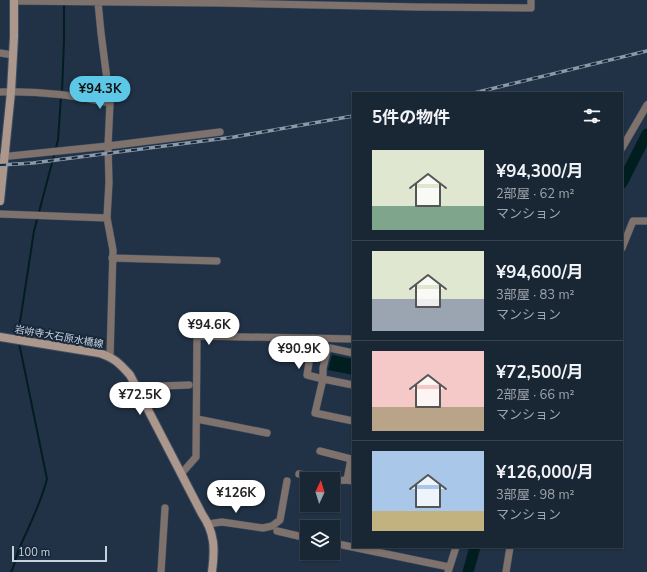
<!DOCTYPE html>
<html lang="ja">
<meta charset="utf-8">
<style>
body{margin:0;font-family:"Nunito Sans","Noto Sans JP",sans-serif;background:#263240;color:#f1f3f6;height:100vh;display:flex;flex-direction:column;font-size:15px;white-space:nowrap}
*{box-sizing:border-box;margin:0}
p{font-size:13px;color:#9fa5ac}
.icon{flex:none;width:22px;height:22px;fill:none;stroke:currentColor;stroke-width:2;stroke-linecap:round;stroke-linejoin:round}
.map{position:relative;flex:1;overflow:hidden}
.details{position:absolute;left:352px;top:92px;width:271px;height:456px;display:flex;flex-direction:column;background:#192634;border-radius:0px;box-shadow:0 1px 3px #0004,0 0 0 1px #37434f}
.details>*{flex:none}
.needle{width:26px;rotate:4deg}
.buttons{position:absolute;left:300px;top:472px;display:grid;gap:8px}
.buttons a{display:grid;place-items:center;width:40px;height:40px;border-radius:0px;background:#192634;box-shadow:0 1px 3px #0004,0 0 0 1px #37434f;font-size:20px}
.scale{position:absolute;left:12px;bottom:10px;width:95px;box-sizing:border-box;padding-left:4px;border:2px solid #c8d2df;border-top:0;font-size:11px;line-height:14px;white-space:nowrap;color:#c8d2df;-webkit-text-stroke:3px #18283b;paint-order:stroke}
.price{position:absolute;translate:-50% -34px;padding:0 9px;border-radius:14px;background:#fff;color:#222;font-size:13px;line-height:26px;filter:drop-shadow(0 1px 2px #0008)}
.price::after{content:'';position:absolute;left:50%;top:24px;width:12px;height:9px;margin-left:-6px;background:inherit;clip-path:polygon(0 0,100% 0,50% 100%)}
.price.selected{background:#5cc7e7;color:#111}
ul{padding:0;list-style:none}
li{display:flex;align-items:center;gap:12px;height:100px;padding:0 20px}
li+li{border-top:1px solid #37434f}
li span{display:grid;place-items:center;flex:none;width:112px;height:80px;border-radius:0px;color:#555}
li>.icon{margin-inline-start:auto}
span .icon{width:48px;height:48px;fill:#fffc;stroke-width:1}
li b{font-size:17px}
h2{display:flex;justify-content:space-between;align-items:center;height:48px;padding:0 20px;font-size:17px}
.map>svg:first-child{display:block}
.water{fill:#001e20}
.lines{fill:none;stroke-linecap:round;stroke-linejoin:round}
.stream{stroke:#001e20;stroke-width:2}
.river{stroke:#001e20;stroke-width:11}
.street-casing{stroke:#3f4f62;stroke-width:8}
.secondary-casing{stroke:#3f4f62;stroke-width:10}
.street{stroke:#7f726c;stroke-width:7}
.secondary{stroke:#ab978c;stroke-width:8}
.rail-casing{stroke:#8c99a8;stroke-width:3.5}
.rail{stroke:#18283b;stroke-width:2;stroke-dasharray:6;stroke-linecap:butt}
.labels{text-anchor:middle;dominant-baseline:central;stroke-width:4;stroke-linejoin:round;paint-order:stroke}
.street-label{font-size:10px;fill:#c8d2df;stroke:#18283b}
</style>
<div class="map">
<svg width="647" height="572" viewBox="0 0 647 572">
<rect width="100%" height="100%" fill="#213246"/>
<!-- water -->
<path class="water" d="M332 355 353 359V375L328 370Z"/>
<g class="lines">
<!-- stream -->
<path class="stream" d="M62 93 64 39V3
M19 338 18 335 34 231 58 140 61 97
M11 572C15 565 16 556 19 549 29 526 41 503 47 479L23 362 19 343"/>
<!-- river -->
<path class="river" d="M622 183 647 134
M468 572 475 547"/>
<defs>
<path id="street" d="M14 1 221 3 417 7 531 8V0
M98 2 101 33 110 103 108 146 109 182 107 218 113 250 110 357
M0 53 13 55
M0 92C37 91 74 95 110 103
M622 148 647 105
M0 157 108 146 220 132
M0 214 107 218
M622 248 633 221H647
M112 258 217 261
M313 338 307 375 323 379 353 385
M353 353 330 348 327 351 323 368V379L315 413 353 421
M136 387 189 385
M197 419 267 433
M320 451 351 459 347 480 353 481
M181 474 196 457 197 336 353 339
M299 474 323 479
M333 481 347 480
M208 524 222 522 263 528 272 526 280 520 287 481
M277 531 307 538
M333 543 449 567
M161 572 165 508
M448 572 456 547
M506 572 510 547"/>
<path id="secondary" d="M0 201 11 92 14 37V0
M0 337 99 353C115 358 120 364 130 375L202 514C215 533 215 549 212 572"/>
</defs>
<!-- street casing -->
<use href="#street" class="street-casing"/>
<!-- secondary casing -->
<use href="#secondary" class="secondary-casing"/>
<!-- street -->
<use href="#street" class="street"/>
<!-- secondary -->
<use href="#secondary" class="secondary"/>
<defs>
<path id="rail" d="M474 93 647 51
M0 165 33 163 234 137 353 116"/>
</defs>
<!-- rail casing -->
<use href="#rail" class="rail-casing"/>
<!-- rail -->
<use href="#rail" class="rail"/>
</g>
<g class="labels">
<!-- street labels -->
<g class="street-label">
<text transform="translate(59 337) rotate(10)">岩峅寺大石原水橋線</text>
</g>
</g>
</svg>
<div class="buttons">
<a><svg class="needle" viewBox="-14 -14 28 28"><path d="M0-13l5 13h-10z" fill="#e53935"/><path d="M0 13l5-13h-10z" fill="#9fa5ac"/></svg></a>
<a><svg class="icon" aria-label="layers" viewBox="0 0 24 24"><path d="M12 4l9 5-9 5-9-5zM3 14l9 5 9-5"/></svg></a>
</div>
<div class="scale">100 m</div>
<b class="price selected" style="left:100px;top:110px">¥94.3K</b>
<b class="price" style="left:209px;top:346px">¥94.6K</b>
<b class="price" style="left:299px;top:370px">¥90.9K</b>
<b class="price" style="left:140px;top:416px">¥72.5K</b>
<b class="price" style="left:236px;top:514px">¥126K</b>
<section class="details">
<h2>5件の物件<svg class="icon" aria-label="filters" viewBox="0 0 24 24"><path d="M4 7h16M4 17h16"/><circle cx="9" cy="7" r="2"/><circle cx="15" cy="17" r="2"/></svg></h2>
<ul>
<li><span style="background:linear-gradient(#dfe7d0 70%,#7fa58c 0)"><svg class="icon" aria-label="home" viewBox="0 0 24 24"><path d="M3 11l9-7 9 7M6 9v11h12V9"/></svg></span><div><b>¥94,300/月</b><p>2部屋 · 62 m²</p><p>マンション</p></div></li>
<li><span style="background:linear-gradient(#dfe7d0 60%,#9aa5b1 0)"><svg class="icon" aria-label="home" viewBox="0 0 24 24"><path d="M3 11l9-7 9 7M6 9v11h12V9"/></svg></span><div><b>¥94,600/月</b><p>3部屋 · 83 m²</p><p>マンション</p></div></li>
<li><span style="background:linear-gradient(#f6c9c9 70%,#b9a48a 0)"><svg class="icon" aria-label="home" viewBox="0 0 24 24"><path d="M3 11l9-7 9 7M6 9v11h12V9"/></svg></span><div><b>¥72,500/月</b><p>2部屋 · 66 m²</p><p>マンション</p></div></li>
<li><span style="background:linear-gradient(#a9c7e8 75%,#c2b280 0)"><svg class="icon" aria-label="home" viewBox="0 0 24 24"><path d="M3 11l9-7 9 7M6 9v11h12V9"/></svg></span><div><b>¥126,000/月</b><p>3部屋 · 98 m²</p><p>マンション</p></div></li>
</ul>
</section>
</div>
